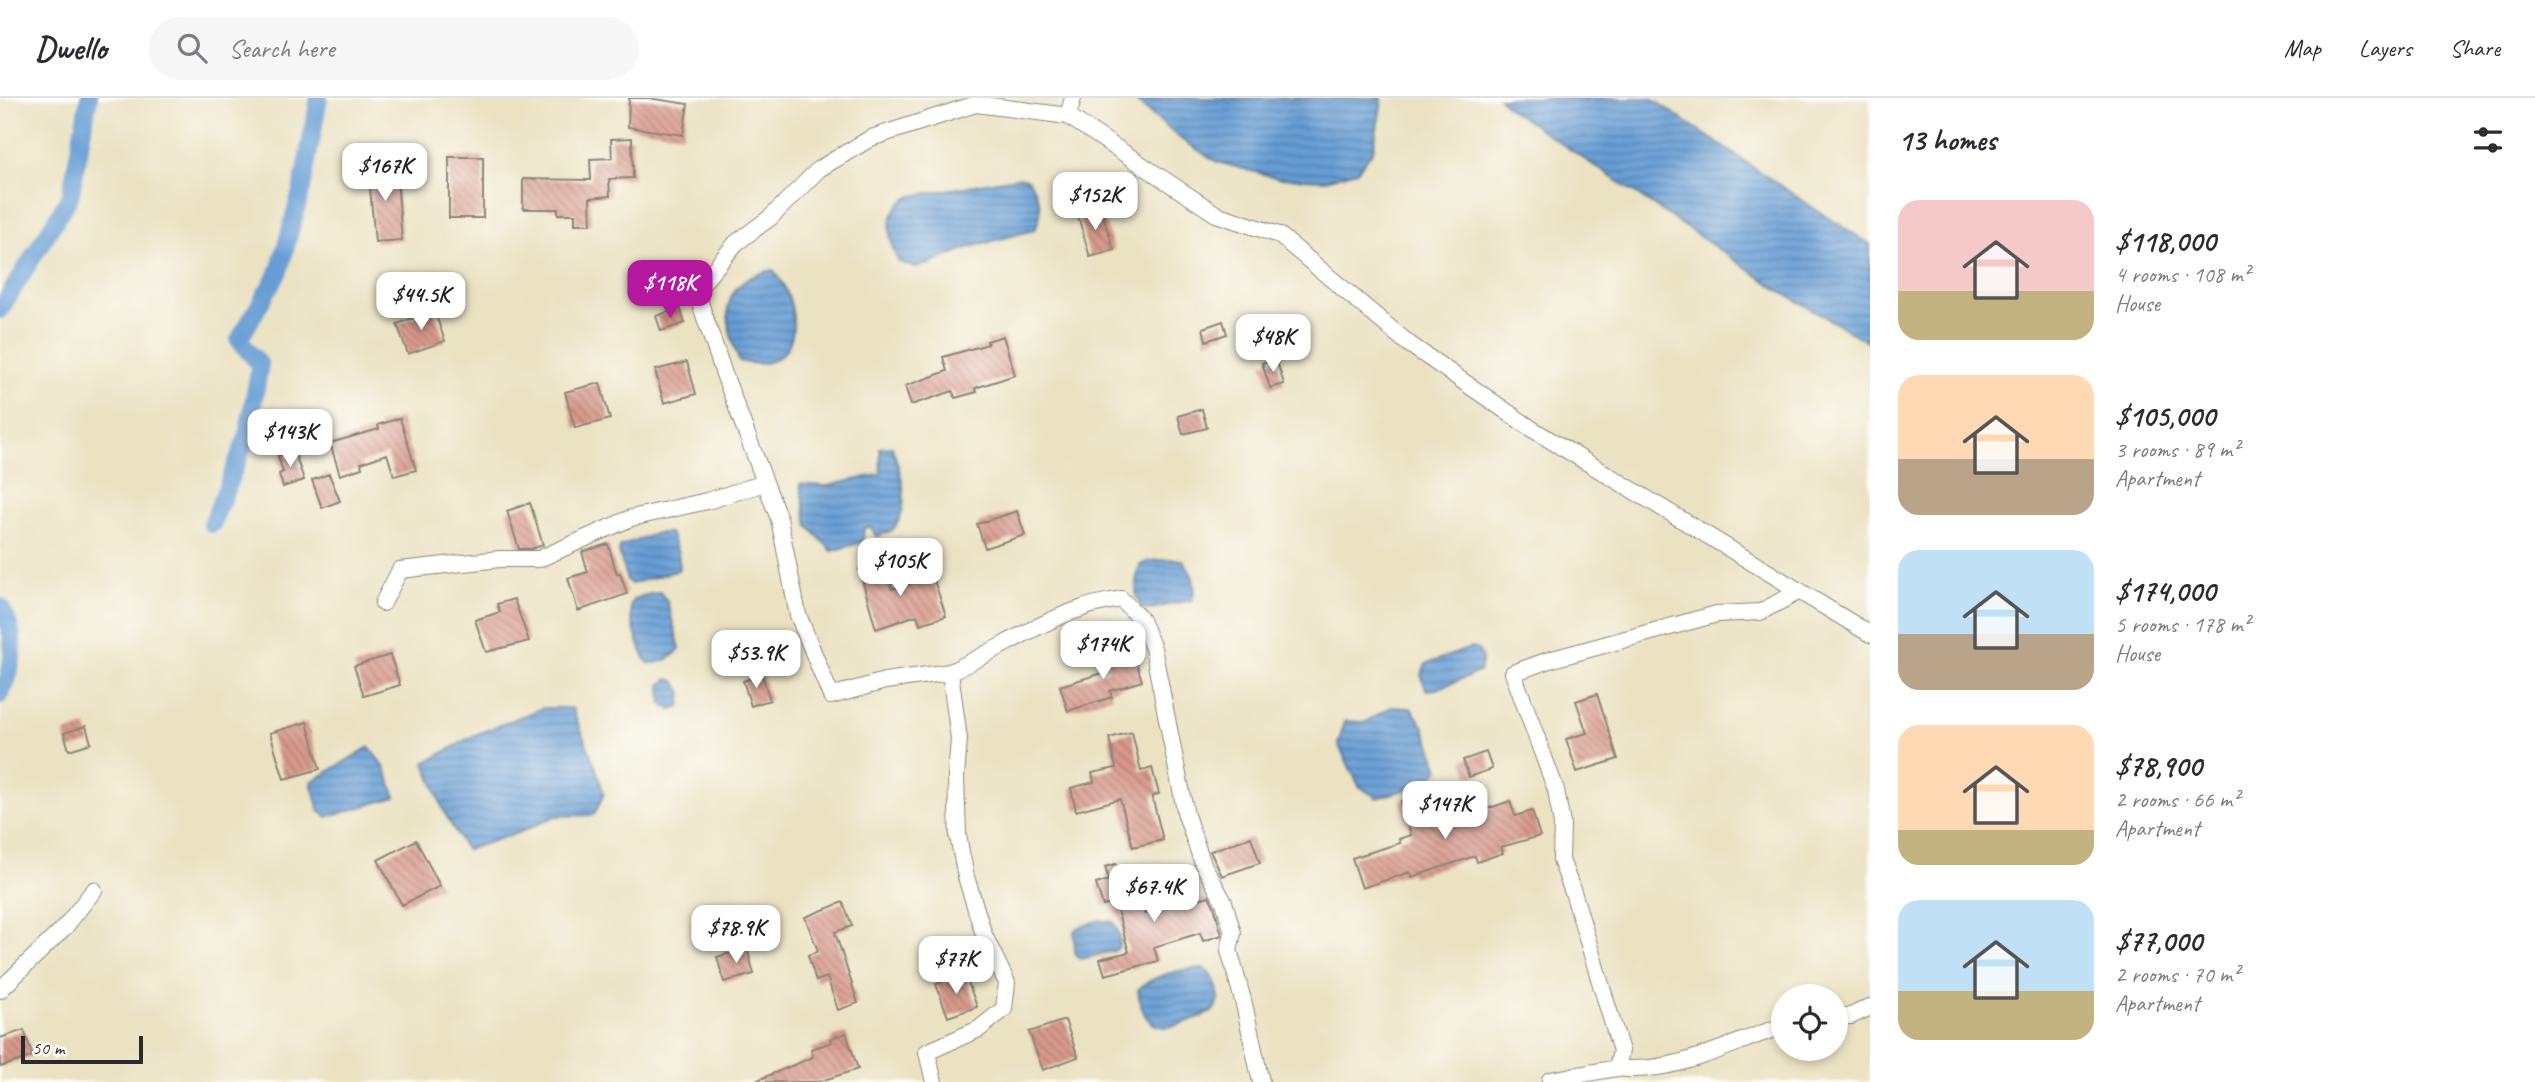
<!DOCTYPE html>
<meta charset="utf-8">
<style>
body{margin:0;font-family:Caveat,sans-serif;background:#f7f7f7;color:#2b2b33;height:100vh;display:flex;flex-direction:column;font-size:26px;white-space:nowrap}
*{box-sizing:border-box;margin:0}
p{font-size:23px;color:#7c7c81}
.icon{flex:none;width:38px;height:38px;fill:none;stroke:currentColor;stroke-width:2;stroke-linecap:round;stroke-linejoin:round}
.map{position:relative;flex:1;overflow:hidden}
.panel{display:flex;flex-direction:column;background:#fff;width:665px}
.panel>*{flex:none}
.tools{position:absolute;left:1771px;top:886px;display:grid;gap:14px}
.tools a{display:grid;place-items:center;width:77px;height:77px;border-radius:50%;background:#fff;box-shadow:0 4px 10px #0003;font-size:35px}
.scale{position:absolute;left:21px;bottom:18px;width:122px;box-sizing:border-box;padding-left:7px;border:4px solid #2b2b2b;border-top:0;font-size:19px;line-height:24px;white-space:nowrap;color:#2b2b2b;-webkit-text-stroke:5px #fdfcf7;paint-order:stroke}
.price{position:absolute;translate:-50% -60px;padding:0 16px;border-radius:14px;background:#fff;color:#222;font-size:23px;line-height:46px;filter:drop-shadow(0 2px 4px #0008)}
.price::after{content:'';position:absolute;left:50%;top:42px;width:21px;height:16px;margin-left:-10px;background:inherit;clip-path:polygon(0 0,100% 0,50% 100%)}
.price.active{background:#b5179e;color:#fff}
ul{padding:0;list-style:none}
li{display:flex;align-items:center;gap:21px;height:175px;padding:0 28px}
li span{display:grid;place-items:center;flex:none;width:196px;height:140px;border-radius:21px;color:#555}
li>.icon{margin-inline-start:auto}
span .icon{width:84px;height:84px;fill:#fffc;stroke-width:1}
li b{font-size:30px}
h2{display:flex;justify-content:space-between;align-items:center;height:84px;padding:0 28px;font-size:30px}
header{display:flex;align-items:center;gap:42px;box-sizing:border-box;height:98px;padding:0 35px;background:#fff;border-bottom:2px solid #e1e1e2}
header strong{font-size:33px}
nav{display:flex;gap:38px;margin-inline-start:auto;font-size:24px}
.search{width:490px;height:63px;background:#f7f7f7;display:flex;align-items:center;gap:18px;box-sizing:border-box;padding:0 24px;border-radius:38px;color:#7c7c81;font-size:26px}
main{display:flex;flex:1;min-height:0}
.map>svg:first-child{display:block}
.water{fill:url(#water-rules);stroke:#486480;stroke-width:2}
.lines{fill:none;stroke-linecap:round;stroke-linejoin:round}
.canal{stroke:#669dd4;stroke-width:18}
.building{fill:url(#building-back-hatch)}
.street-casing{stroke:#8b8676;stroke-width:18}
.street{stroke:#fff;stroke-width:16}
</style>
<header>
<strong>Dwello</strong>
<div class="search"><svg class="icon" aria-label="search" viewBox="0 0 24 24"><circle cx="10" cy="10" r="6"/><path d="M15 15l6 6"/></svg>Search here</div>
<nav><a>Map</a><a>Layers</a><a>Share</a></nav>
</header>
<main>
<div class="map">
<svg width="1870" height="984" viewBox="0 0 1870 984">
<defs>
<pattern id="water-rules" width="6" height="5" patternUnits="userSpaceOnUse" patternTransform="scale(1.75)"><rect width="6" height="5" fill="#669dd4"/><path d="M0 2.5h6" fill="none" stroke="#5480ac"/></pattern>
<pattern id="building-back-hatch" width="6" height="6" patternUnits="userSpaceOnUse" patternTransform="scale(1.75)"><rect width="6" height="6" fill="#d8998b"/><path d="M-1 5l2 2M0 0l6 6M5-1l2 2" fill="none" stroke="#af7d72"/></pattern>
</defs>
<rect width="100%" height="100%" fill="#fdfcf7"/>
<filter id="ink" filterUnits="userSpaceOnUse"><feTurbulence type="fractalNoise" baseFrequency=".0143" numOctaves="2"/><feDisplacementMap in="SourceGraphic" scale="14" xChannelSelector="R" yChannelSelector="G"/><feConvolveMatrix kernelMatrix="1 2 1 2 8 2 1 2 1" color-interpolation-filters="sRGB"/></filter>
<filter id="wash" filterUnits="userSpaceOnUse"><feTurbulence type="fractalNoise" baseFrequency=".00686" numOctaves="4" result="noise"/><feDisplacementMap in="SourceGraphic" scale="28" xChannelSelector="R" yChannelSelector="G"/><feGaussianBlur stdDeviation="1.57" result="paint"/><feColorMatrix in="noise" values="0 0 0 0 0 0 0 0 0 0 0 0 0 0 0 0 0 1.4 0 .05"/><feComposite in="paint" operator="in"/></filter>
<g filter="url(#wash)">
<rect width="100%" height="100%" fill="#ebe2c2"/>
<!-- water -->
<path class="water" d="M1132 0H1382V3L1373 53 1357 73 1326 82 1278 80 1217 64 1182 42Z
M1499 0H1651L1821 115 1870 146V245L1785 196 1510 11Z
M1020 79 1028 81C1039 98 1046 115 1034 132L967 150 930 166 913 169 899 164C886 140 884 111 912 98Z
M773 172C804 207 804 280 739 263 723 221 717 183 773 172Z
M892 349C901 373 913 411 892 432 888 435 880 437 876 439L871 429 864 430 863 444 832 453 808 428 800 386 827 388 881 376 880 350Z
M657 435H670L678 455 680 470 676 473 631 486 627 483 619 454 620 448Z
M1172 461 1183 462C1192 475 1198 486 1192 502L1150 511H1143C1133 499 1135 481 1140 467L1149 463Z
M660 494 667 503 680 550C674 560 660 566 648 565 641 556 625 511 633 502 639 497 653 496 660 494Z
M1470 550H1476C1484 558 1483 564 1479 574L1437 591 1426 592 1421 577 1426 566Z
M668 581 675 583 682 595 680 609 671 612 662 605 661 587Z
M1391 609 1411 610 1424 629 1439 671 1425 686 1377 700 1359 688 1338 646 1345 623 1365 624Z
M542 610H572L595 667 604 696 594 717 555 718 523 733 466 752 445 716 425 665 475 637Z
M369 649 385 670 396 699 327 719 319 713 311 684Z
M1099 822 1113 824C1119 832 1122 840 1118 850L1114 853 1081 861 1075 855 1074 834 1078 830Z
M1203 870C1217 879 1224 901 1212 914 1176 928 1145 947 1138 892 1151 877 1183 871 1203 870Z"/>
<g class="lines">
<!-- canal -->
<path class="canal" d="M0 212 70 99 89 0
M212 426 247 339 260 267 239 242 279 173 302 90 319 0
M0 509C18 534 15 572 0 597"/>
</g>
<g id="blocks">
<!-- building -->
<path class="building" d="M629 0H648L688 6 683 37 628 29Z
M632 40 633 80 609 81 610 98 590 100 591 126H575V116H558V111H523V81L591 82 590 61 612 60 611 41Z
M449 59H483V120H449Z
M396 67 402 142 375 144 368 69Z
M1100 108 1114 152 1090 159 1077 115Z
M680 210 685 225 661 233 656 218Z
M434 212 445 243 408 256 397 226Z
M1223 223 1227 236 1206 243 1203 230Z
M1003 238 1015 277 975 290 977 294 955 300 953 293 911 307 905 288 947 273 943 259 988 246 987 243Z
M1276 261 1284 286 1270 290 1262 265Z
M687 264 696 296 664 305 655 272Z
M600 285 610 321 575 330 565 294Z
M1202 311 1207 330 1183 336 1178 318Z
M400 320 416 372 394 378 387 356 361 365 362 370 340 377 330 345 379 331 378 327Z
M294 353 304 382 283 389 279 376 283 374 278 358Z
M329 376 340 403 322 410 312 382Z
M530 405 543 447 531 451H519L507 413Z
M1017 413 1025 437 985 450 977 426Z
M608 446 617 476 620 475 627 496 578 513 568 480 588 474 582 454Z
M884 463 892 491 933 479 946 518 920 526 917 517 876 531 859 471Z
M514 501 529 543 486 554 475 522 500 514 497 506Z
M1132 550 1142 583 1110 593 1112 599 1068 613 1060 588 1109 573 1104 558Z
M390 557 400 587 364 598 354 568Z
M762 577 770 602 751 608 743 583Z
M1597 596 1618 661 1577 674 1566 641 1587 635 1576 603Z
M307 624 320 671 284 681 270 635Z
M86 628 91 645 69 652 64 635Z
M1132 634 1141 673 1152 670 1159 696 1152 698 1163 742 1133 749 1120 701 1076 713 1071 690 1094 684 1092 675 1116 670 1109 640Z
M1486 654 1492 671 1469 679 1463 662Z
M1427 695 1437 728 1510 703 1515 718 1532 713 1540 738 1501 749 1503 755 1477 764 1475 758 1412 779 1410 774 1362 790 1352 760 1400 745 1399 741 1411 737 1401 703Z
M1251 739 1260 765 1222 778 1210 753Z
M416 742 440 788 402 807 378 762Z
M1116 766 1129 806 1141 802 1145 816 1173 807 1171 799 1186 795 1188 804 1209 798 1214 808 1222 837 1203 843 1200 835 1154 849 1158 863 1105 877 1100 861 1129 854 1115 805 1103 808 1096 786 1109 782 1105 769Z
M843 804 852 828 835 834 858 905 838 912 827 879 816 883 808 857 818 853 805 819Z
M747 850 754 876 724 884 717 859Z
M965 876 977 909 948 919 936 886Z
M1065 922 1078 959 1043 972 1029 934Z
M24 932 33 958 0 969V940Z
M846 935 858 971 818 984H753L813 959 811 951 832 944 830 941Z"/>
</g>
</g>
<g filter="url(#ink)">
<use href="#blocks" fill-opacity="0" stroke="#8b8676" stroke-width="2"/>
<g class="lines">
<defs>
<path id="street" d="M1073 0 1068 18 1216 116 1279 137 1409 246 1532 331 1870 536
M383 505 400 472 500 461H539L631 420 707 403 765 385
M950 574C995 554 1036 525 1083 510 1095 505 1108 504 1121 501L1140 520 1153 550 1186 717 1203 766 1224 804 1233 835 1229 852 1244 906 1261 984
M0 892 65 829 94 792
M1836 918H1851L1870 909
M1617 970C1675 977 1730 945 1783 928
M934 984 927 954 979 931 1004 911 1007 885 984 837 966 779 958 738 956 679 959 641 950 574 885 583 831 598 798 517 779 421 724 276 696 193 736 145 771 119 819 71 871 40 976 6 1068 18
M1550 984V982L1617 970 1621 953 1574 797 1561 762 1562 726 1556 692 1513 575 1549 562 1717 516 1760 514 1800 493"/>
</defs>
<!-- street casing -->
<use href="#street" class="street-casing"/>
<!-- street -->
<use href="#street" class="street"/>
</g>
</g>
</svg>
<div class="tools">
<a><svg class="icon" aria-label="locate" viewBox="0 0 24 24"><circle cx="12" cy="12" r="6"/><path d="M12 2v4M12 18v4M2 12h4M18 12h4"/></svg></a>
</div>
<div class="scale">50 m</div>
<b class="price" style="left:385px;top:105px">$167K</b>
<b class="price" style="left:1095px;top:134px">$152K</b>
<b class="price active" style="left:670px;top:222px">$118K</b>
<b class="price" style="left:421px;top:234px">$44.5K</b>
<b class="price" style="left:1273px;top:276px">$48K</b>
<b class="price" style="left:290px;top:371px">$143K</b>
<b class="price" style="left:900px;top:500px">$105K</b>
<b class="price" style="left:1103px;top:583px">$174K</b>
<b class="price" style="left:756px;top:592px">$53.9K</b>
<b class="price" style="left:1445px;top:743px">$147K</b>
<b class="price" style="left:1154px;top:826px">$67.4K</b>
<b class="price" style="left:736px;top:867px">$78.9K</b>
<b class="price" style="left:956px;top:898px">$77K</b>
</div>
<section class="panel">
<h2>13 homes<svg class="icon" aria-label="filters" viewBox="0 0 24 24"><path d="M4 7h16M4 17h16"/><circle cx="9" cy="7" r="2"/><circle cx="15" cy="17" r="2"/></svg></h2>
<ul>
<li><span style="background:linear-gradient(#f6c9c9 65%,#c2b280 0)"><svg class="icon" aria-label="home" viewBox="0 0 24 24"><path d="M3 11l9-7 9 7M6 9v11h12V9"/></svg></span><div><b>$118,000</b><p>4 rooms · 108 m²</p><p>House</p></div></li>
<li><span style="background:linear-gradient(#ffd9b3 60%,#b9a48a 0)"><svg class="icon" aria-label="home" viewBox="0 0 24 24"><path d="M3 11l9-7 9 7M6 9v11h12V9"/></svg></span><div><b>$105,000</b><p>3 rooms · 89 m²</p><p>Apartment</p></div></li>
<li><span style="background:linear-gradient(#bfe0f5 60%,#b9a48a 0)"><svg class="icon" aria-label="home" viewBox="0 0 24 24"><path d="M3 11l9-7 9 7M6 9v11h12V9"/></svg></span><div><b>$174,000</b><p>5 rooms · 178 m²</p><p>House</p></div></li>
<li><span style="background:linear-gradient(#ffd9b3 75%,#c2b280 0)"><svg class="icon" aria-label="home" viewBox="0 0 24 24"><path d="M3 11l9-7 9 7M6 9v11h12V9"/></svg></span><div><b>$78,900</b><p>2 rooms · 66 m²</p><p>Apartment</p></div></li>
<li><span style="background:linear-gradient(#bfe0f5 65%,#c2b280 0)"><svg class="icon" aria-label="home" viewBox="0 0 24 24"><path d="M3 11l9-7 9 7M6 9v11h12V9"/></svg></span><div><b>$77,000</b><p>2 rooms · 70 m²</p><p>Apartment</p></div></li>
</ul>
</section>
</main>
